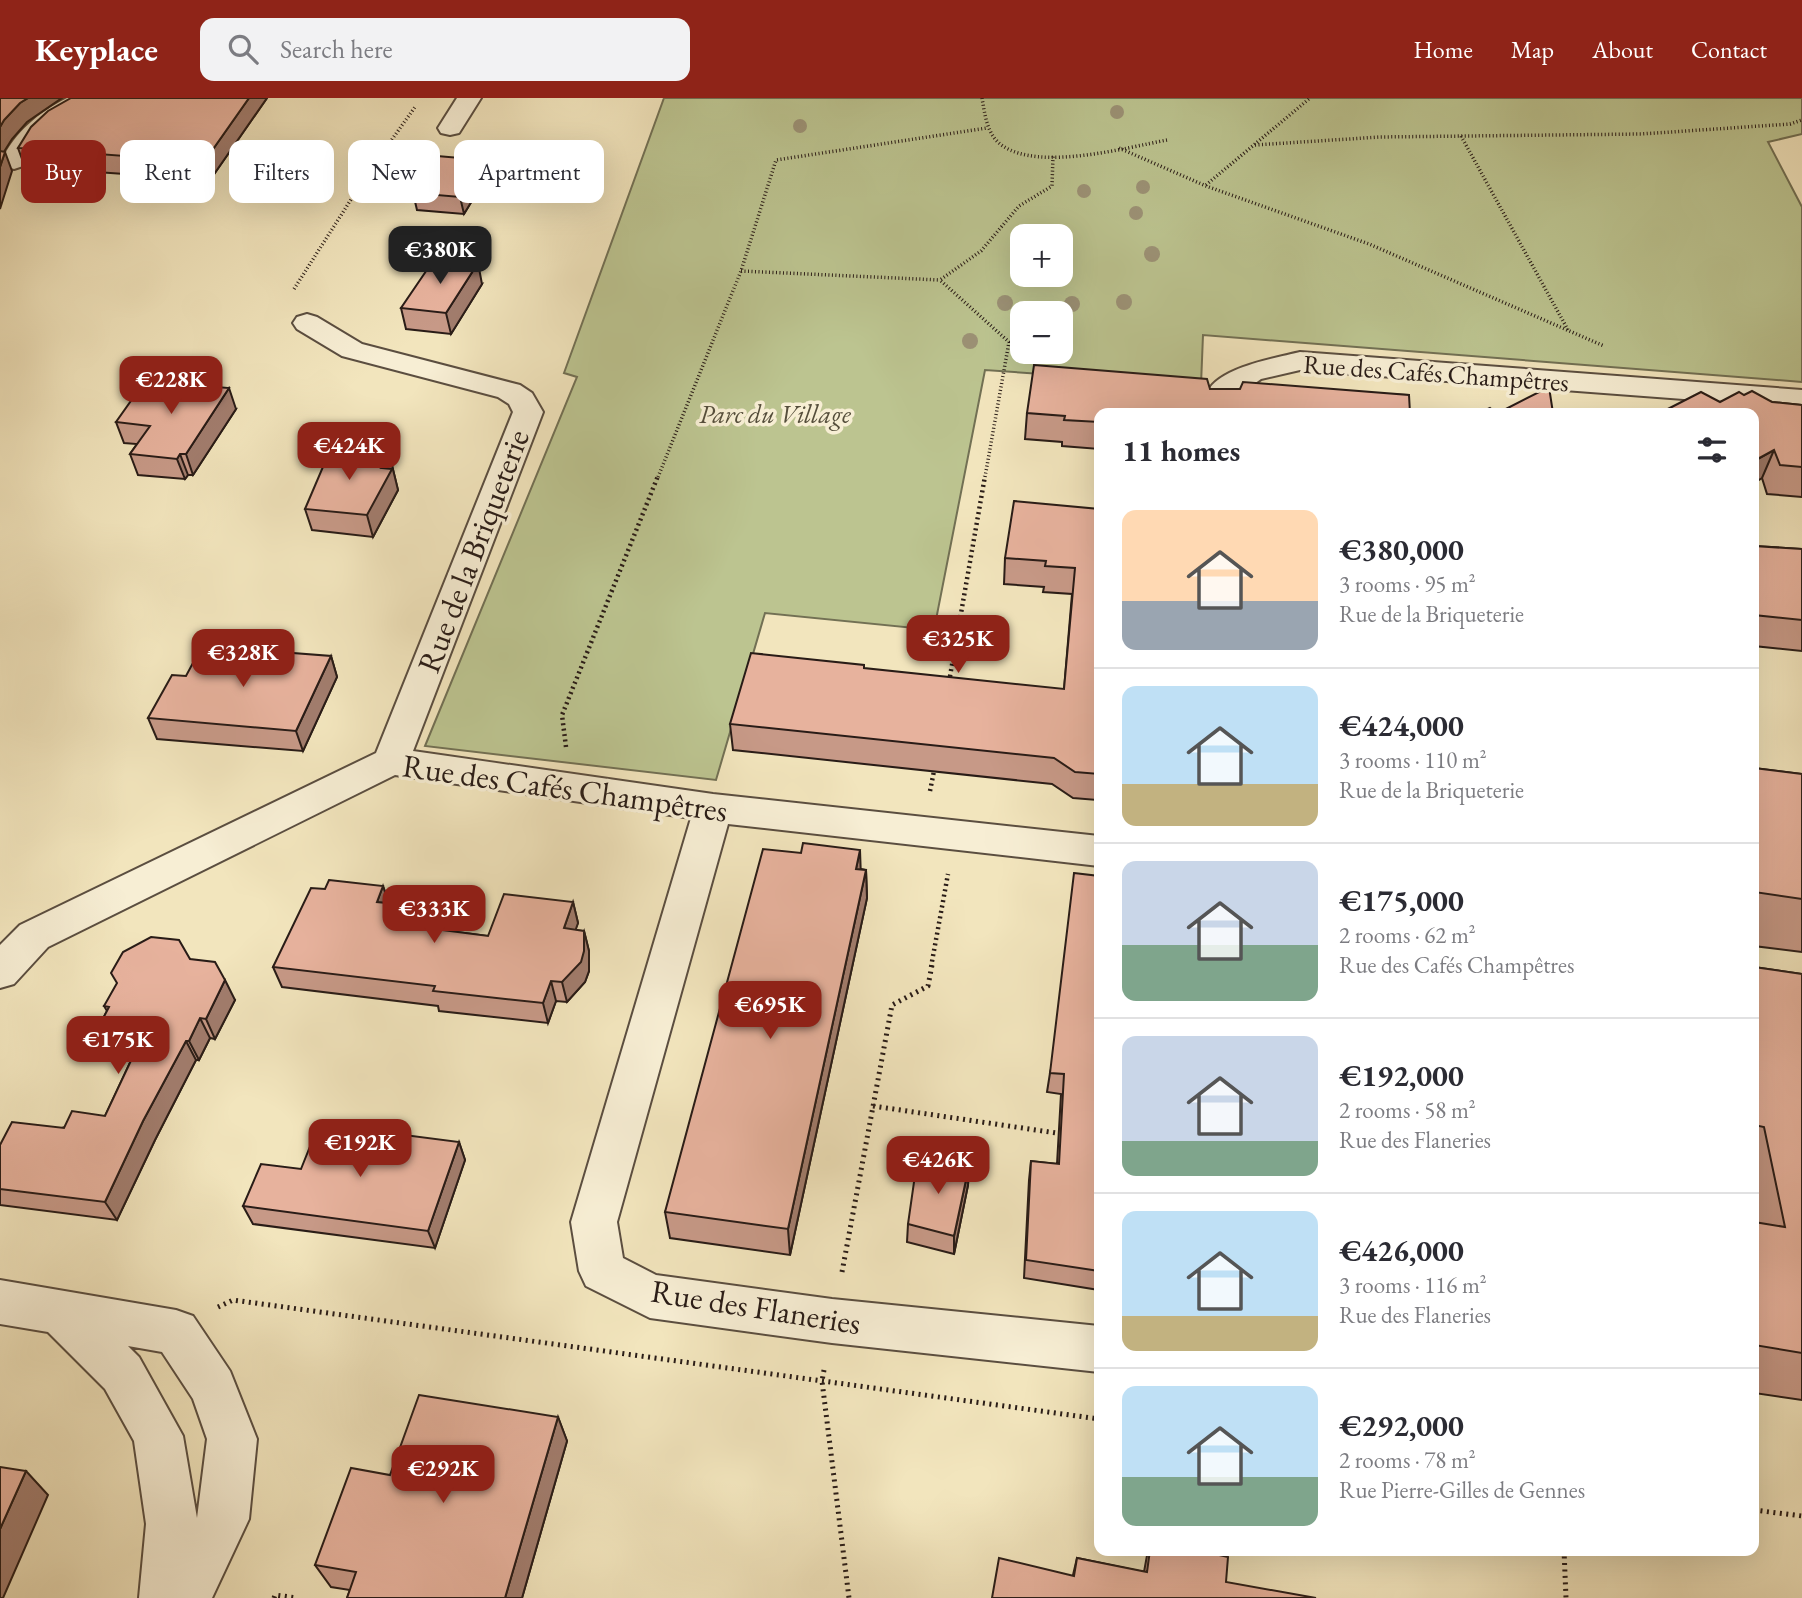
<!DOCTYPE html>
<meta charset="utf-8">
<style>
body{margin:0;font-family:"EB Garamond",serif;background:#f2f2f3;color:#2b2b33;height:100vh;display:flex;flex-direction:column;font-size:26px;white-space:nowrap}
*{box-sizing:border-box;margin:0}
p{font-size:23px;color:#7c7c81}
.icon{flex:none;width:38px;height:38px;fill:none;stroke:currentColor;stroke-width:2;stroke-linecap:round;stroke-linejoin:round}
.map{position:relative;flex:1;overflow:hidden}
.drawer{position:absolute;left:1094px;top:310px;width:665px;height:1148px;display:flex;flex-direction:column;background:#fff;border-radius:14px;box-shadow:0 7px 28px #0002}
.drawer>*{flex:none}
.hud{position:absolute;left:21px;top:42px;width:665px;height:63px;display:flex;gap:14px}
.fabs{position:absolute;left:1010px;top:126px;display:grid;gap:14px}
.fabs a{display:grid;place-items:center;width:63px;height:63px;border-radius:14px;background:#fff;box-shadow:0 7px 28px #0002;font-size:35px}
.price{position:absolute;translate:-50% -60px;padding:0 16px;border-radius:14px;background:#8f2418;color:#fff;font-size:23px;line-height:46px;filter:drop-shadow(0 2px 4px #0008)}
.price::after{content:'';position:absolute;left:50%;top:42px;width:21px;height:16px;margin-left:-10px;background:inherit;clip-path:polygon(0 0,100% 0,50% 100%)}
.price.selected{background:#222;color:#fff}
ul{padding:0;list-style:none}
li{display:flex;align-items:center;gap:21px;height:175px;padding:0 28px}
li+li{border-top:2px solid #e1e1e2}
li span{display:grid;place-items:center;flex:none;width:196px;height:140px;border-radius:14px;color:#555}
li>.icon{margin-inline-start:auto}
span .icon{width:84px;height:84px;fill:#fffc;stroke-width:1}
li b{font-size:30px}
h2{display:flex;justify-content:space-between;align-items:center;height:84px;padding:0 28px;font-size:30px}
.tag{padding:0 24px;border-radius:14px;background:#fff;box-shadow:0 7px 28px #0002;font-size:24px;line-height:63px}
.tag.selected{background:#8f2418;color:#fff}
header{display:flex;align-items:center;gap:42px;box-sizing:border-box;height:98px;padding:0 35px;background:#8f2418;color:#fff}
header strong{font-size:33px}
nav{display:flex;gap:38px;margin-inline-start:auto;font-size:24px}
.search{width:490px;height:63px;background:#f2f2f3;display:flex;align-items:center;gap:18px;box-sizing:border-box;padding:0 24px;border-radius:14px;color:#7c7c81;font-size:26px}
.map>svg:first-child{display:block}
.green{fill:#bcc490;stroke:#727054;stroke-width:2;fill-rule:evenodd}
.lines{fill:none;stroke-linecap:round;stroke-linejoin:round}
.minor-casing{stroke:#5b4e40;stroke-width:4}
.path-far2{stroke:#291c17;stroke-width:3.5;stroke-dasharray:1 2.5;stroke-linecap:butt}
.path-far1{stroke:#291c17;stroke-width:4.5;stroke-dasharray:2 3.5;stroke-linecap:butt}
.path{stroke:#291c17;stroke-width:5;stroke-dasharray:2 4.5;stroke-linecap:butt}
.minor{fill:#f7eed4;fill-rule:evenodd}
.tree{fill:#9c9276}
.wall{fill:#c79987;stroke:#291c17;stroke-width:2}
.shaded-wall{fill:#a27d6e;stroke:#291c17;stroke-width:2}
.building{fill:#e7b29d;stroke:#291c17;stroke-width:2}
.labels{text-anchor:middle;dominant-baseline:central;stroke-width:7;stroke-linejoin:round;paint-order:stroke}
.far-street-label{font-size:26px;fill:#291c17;stroke:#f7eed4}
.far-park-label{font-size:26px;font-style:italic;fill:#554e3b;stroke:#f7eed4}
.street-label{font-size:32px;fill:#291c17;stroke:#f7eed4}
</style>
<header>
<strong>Keyplace</strong>
<div class="search"><svg class="icon" aria-label="search" viewBox="0 0 24 24"><circle cx="10" cy="10" r="6"/><path d="M15 15l6 6"/></svg>Search here</div>
<nav><a>Home</a><a>Map</a><a>About</a><a>Contact</a></nav>
</header>
<div class="map">
<svg width="1802" height="1500" viewBox="0 0 1802 1500">
<rect width="100%" height="100%" fill="#f2e5bd"/>
<filter id="stains"><feTurbulence type="fractalNoise" baseFrequency=".00286" numOctaves="4"/><feColorMatrix values="0 0 0 0 .2 0 0 0 0 .09 0 0 0 0 .02 0 0 0 .5 -.17"/></filter>
<radialGradient id="worn" r=".72"><stop offset=".6" stop-color="#630" stop-opacity="0"/><stop offset="1" stop-color="#630" stop-opacity=".3"/></radialGradient>
<!-- green -->
<path class="green" d="M664 0H1802V36L1768 44 1802 109V284L1203 237 1201 287 985 272 934 532 765 515 716 682 425 648 577 279 564 275ZM1022 138H1060V177H1022ZM1022 215H1060V254H1022Z"/>
<g class="lines">
<defs>
<path id="minor" d="M67 0H100L97 5 53 29 36 46 23 68 14 71 5 68 1 63C16 33 38 15 67 0Z
M457 0H481L459 35 450 37 441 35 438 30Z
M307 216 317 219 362 246 520 287 532 295 543 314 413 653 713 696 1099 738V768L728 726 617 1124 623 1160 656 1177 832 1201 1099 1228V1274L832 1245 650 1220 586 1188 579 1173 571 1124 691 720 395 677 48 849 14 886 0 890V847L20 827 376 655 513 314 509 306 498 299 342 258 297 231 293 225 297 219Z
M1300 254 1802 292V310L1300 272 1261 281 1237 298 1236 315H1206C1206 308 1205 299 1208 293 1221 269 1276 260 1300 254Z
M0 1182 176 1212 193 1218 230 1273 257 1341 249 1421 212 1500H139L146 1426 134 1343 105 1291 48 1234 0 1226ZM128 1248 162 1254 193 1301 207 1341 197 1420 183 1338 139 1259Z"/>
</defs>
<!-- minor casing -->
<use href="#minor" class="minor-casing"/>
<!-- path-far2 -->
<path class="path-far2" d="M982 0C985 17 987 38 1003 48 1040 73 1125 50 1167 42
M1461 38 1568 232
M1255 47 1380 39 1641 36 1790 26 1802 22
M1119 50 1206 88 1369 146 1604 248
M1206 87 1310 0
M741 173 940 182
M294 191 366 78 415 9
M658 379 741 173 776 62 987 30
M985 379 1009 244 940 182 981 153 1019 108 1052 88 1053 58"/>
<!-- path-far1 -->
<path class="path-far1" d="M949 584 985 378
M566 649 562 617 658 378
M930 693 934 673
M931 869 948 776"/>
<!-- path -->
<path class="path" d="M873 1008 1063 1036
M842 1174 892 907 928 888 932 867
M218 1209 233 1202 1099 1321
M824 1272 822 1283 849 1500
M1754 1412 1802 1418
M1564 1452 1566 1500
M274 1500 275 1497 297 1500"/>
<!-- minor -->
<use href="#minor" class="minor"/>
</g>
<!-- trees -->
<g class="tree">
<circle cx="1117" cy="14" r="7"/>
<circle cx="800" cy="28" r="7"/>
<circle cx="1143" cy="89" r="7"/>
<circle cx="1084" cy="93" r="7"/>
<circle cx="1136" cy="115" r="7"/>
<circle cx="1152" cy="156" r="8"/>
<circle cx="1124" cy="204" r="8"/>
<circle cx="1005" cy="205" r="8"/>
<circle cx="1072" cy="206" r="8"/>
<circle cx="970" cy="243" r="8"/>
</g>
<!-- wall -->
<path class="wall" d="M71 0H267L210 82 25 69 18 50Z
M487 78 464 116 417 112 413 95Z
M482 186 451 236 406 231 401 210Z
M1210 291 1409 297 1099 315V351L1062 348V344L1025 341 1027 315Z
M1744 297 1772 304 1802 307V399L1767 396 1762 380 1754 315 1720 304Z
M236 311 193 377H188L185 381 138 377 130 356 137 346 124 345 116 324Z
M389 355 398 392 373 439 312 432 305 411Z
M1099 411V690L1097 702 1073 700 1052 686 733 652 730 626 1064 591 1072 496 1043 494 1044 489 1004 486 1005 460Z
M1754 448 1802 451V553L1754 548Z
M331 558 337 579 303 653 157 641 148 620 186 578Z
M1754 670 1802 676V854L1754 848Z
M861 771 866 772 867 800 790 1157 670 1140 665 1114Z
M1099 778V1192L1024 1180 1029 1082 1031 1063 1057 1066 1061 996 1047 994 1050 975Z
M383 788 389 805 411 807 418 829 488 838 573 804 578 825 575 832 584 833 589 853V873L585 884 567 904 556 903 548 925 439 913 438 908 282 889 273 869 325 791Z
M190 861 235 902 215 941 210 940 199 962H196L155 1042 117 1122 0 1107V1047L105 1018 135 954 109 951 97 932 107 913 104 908Z
M1754 869 1802 876V1302L1754 1295Z
M459 1044 465 1062 435 1150 253 1126 243 1108 301 1071Z
M969 1068 968 1087 954 1156 907 1144 908 1126Z
M558 1319 567 1343 522 1500H347L350 1492 331 1489 315 1467 390 1377Z
M1148 1452H1197L1226 1484 1073 1477 1077 1460 1144 1474Z"/>
<!-- shaded-wall -->
<path class="shaded-wall" d="M28 0H62L27 24 12 41 0 60V29L4 22 20 5Z
M249 0H267L210 82 204 64Z
M5 54 12 73 0 111V69Z
M484 62 487 78 464 116 460 99Z
M478 165 482 186 451 236 446 215Z
M229 290 236 311 193 377 186 356Z
M1774 352 1762 380 1754 385V363Z
M389 355 398 392 373 439 367 417 381 370Z
M180 356 188 377 185 381 177 361Z
M331 558 337 579 303 653 296 633Z
M860 752 861 780 856 771Z
M866 772 867 800 790 1157 788 1131Z
M383 788 390 809 377 804Z
M573 804 578 825 569 851 564 830Z
M411 807 418 828 410 847 403 827Z
M584 833 589 853V873L585 884 567 904 562 884Z
M225 882 235 902 215 941 206 921Z
M551 883 556 903 548 925 543 905Z
M200 920 210 940 199 962 189 943Z
M186 943 196 962 155 1042 117 1122 105 1104 143 1023Z
M459 1044 465 1062 435 1150 428 1133Z
M969 1068 968 1087 954 1156V1138Z
M558 1319 567 1343 522 1500H505Z
M26 1373 48 1397 3 1500H0V1431Z"/>
<!-- building -->
<path class="building" d="M0 0H28L20 5 4 22 0 29Z
M71 0H249L204 64 18 50 31 29 48 13Z
M0 53 5 54 0 69Z
M437 58 484 62 460 99 413 95Z
M435 160 478 165 446 215 401 210Z
M1034 267 1207 281 1210 291H1240L1243 284 1409 297 1410 315H1099V324L1064 322 1065 318 1027 315Z
M145 283 229 290 186 356H180L177 361 130 356 150 328 116 324Z
M1549 289 1553 315H1498Z
M1752 293 1772 304 1802 307V369L1780 367 1774 352 1754 363V315H1660L1701 294 1720 304 1739 294 1744 297Z
M1490 310 1497 315H1479Z
M331 350 389 355 381 370 392 371 367 417 305 411Z
M1014 403 1099 411V676L1075 674 1054 660 730 626 751 555 864 567V570L1064 591 1075 470 1045 468 1046 463 1005 460Z
M1754 448 1802 451V522L1754 517Z
M202 548 331 558 296 633 148 620 172 577 186 578Z
M1754 670 1802 676V801L1754 794Z
M803 745 860 752 856 771 866 772 788 1131 665 1114 763 751 801 755Z
M1074 775 1099 778V1173L1026 1162 1031 1063 1059 1066 1064 976 1050 975Z
M329 782 383 788 377 804 411 807 403 827 488 838 504 796 573 804 564 830 584 833V853L581 864 562 884 551 883 543 905 433 893 435 888 273 869 311 790 325 791Z
M151 839 179 842 190 861 215 864 225 882 206 921 200 920 189 943H186L143 1023 105 1104 0 1091V1047L12 1024 64 1030 72 1013 105 1018 143 937 97 932 109 909 104 908 117 885 111 875 123 854Z
M1754 869 1802 876V1255L1754 1247V1124L1785 1129 1764 1029 1754 1027Z
M319 1026 459 1044 428 1133 243 1108 261 1066 301 1071Z
M917 1063 969 1068 954 1138 908 1126Z
M419 1297 558 1319 505 1500H347L356 1474 315 1467 351 1370 390 1377Z
M0 1369 26 1373 0 1431Z
M1150 1452H1197L1228 1459 1226 1484 1316 1500H992L999 1460 1074 1478 1077 1460 1147 1474Z"/>
<g class="labels">
<!-- far-street labels -->
<g class="far-street-label">
<text transform="translate(1436 275) rotate(4)">Rue des Cafés Champêtres</text>
</g>
<!-- far-park labels -->
<g class="far-park-label">
<text x="775" y="316">Parc du Village</text>
</g>
<!-- street labels -->
<g class="street-label">
<text transform="translate(473 453) rotate(-69)">Rue de la Briqueterie</text>
<text transform="translate(565 690) rotate(8)">Rue des Cafés Champêtres</text>
<text transform="translate(756 1209) rotate(9)">Rue des Flaneries</text>
</g>
</g>
<rect width="100%" height="100%" filter="url(#stains)"/>
<rect width="100%" height="100%" fill="url(#worn)"/>
</svg>
<div class="fabs">
<a>+</a>
<a>−</a>
</div>
<b class="price selected" style="left:440px;top:188px">€380K</b>
<b class="price" style="left:171px;top:318px">€228K</b>
<b class="price" style="left:349px;top:384px">€424K</b>
<b class="price" style="left:958px;top:577px">€325K</b>
<b class="price" style="left:243px;top:591px">€328K</b>
<b class="price" style="left:434px;top:847px">€333K</b>
<b class="price" style="left:770px;top:943px">€695K</b>
<b class="price" style="left:118px;top:978px">€175K</b>
<b class="price" style="left:360px;top:1081px">€192K</b>
<b class="price" style="left:938px;top:1098px">€426K</b>
<b class="price" style="left:443px;top:1407px">€292K</b>
<div class="hud">
<a class="tag selected">Buy</a>
<a class="tag">Rent</a>
<a class="tag">Filters</a>
<a class="tag">New</a>
<a class="tag">Apartment</a>
</div>
<section class="drawer">
<h2>11 homes<svg class="icon" aria-label="filters" viewBox="0 0 24 24"><path d="M4 7h16M4 17h16"/><circle cx="9" cy="7" r="2"/><circle cx="15" cy="17" r="2"/></svg></h2>
<ul>
<li><span style="background:linear-gradient(#ffd9b3 65%,#9aa5b1 0)"><svg class="icon" aria-label="home" viewBox="0 0 24 24"><path d="M3 11l9-7 9 7M6 9v11h12V9"/></svg></span><div><b>€380,000</b><p>3 rooms · 95 m²</p><p>Rue de la Briqueterie</p></div></li>
<li><span style="background:linear-gradient(#bfe0f5 70%,#c2b280 0)"><svg class="icon" aria-label="home" viewBox="0 0 24 24"><path d="M3 11l9-7 9 7M6 9v11h12V9"/></svg></span><div><b>€424,000</b><p>3 rooms · 110 m²</p><p>Rue de la Briqueterie</p></div></li>
<li><span style="background:linear-gradient(#c9d6e8 60%,#7fa58c 0)"><svg class="icon" aria-label="home" viewBox="0 0 24 24"><path d="M3 11l9-7 9 7M6 9v11h12V9"/></svg></span><div><b>€175,000</b><p>2 rooms · 62 m²</p><p>Rue des Cafés Champêtres</p></div></li>
<li><span style="background:linear-gradient(#c9d6e8 75%,#7fa58c 0)"><svg class="icon" aria-label="home" viewBox="0 0 24 24"><path d="M3 11l9-7 9 7M6 9v11h12V9"/></svg></span><div><b>€192,000</b><p>2 rooms · 58 m²</p><p>Rue des Flaneries</p></div></li>
<li><span style="background:linear-gradient(#bfe0f5 75%,#c2b280 0)"><svg class="icon" aria-label="home" viewBox="0 0 24 24"><path d="M3 11l9-7 9 7M6 9v11h12V9"/></svg></span><div><b>€426,000</b><p>3 rooms · 116 m²</p><p>Rue des Flaneries</p></div></li>
<li><span style="background:linear-gradient(#bfe0f5 65%,#7fa58c 0)"><svg class="icon" aria-label="home" viewBox="0 0 24 24"><path d="M3 11l9-7 9 7M6 9v11h12V9"/></svg></span><div><b>€292,000</b><p>2 rooms · 78 m²</p><p>Rue Pierre-Gilles de Gennes</p></div></li>
</ul>
</section>
</div>
